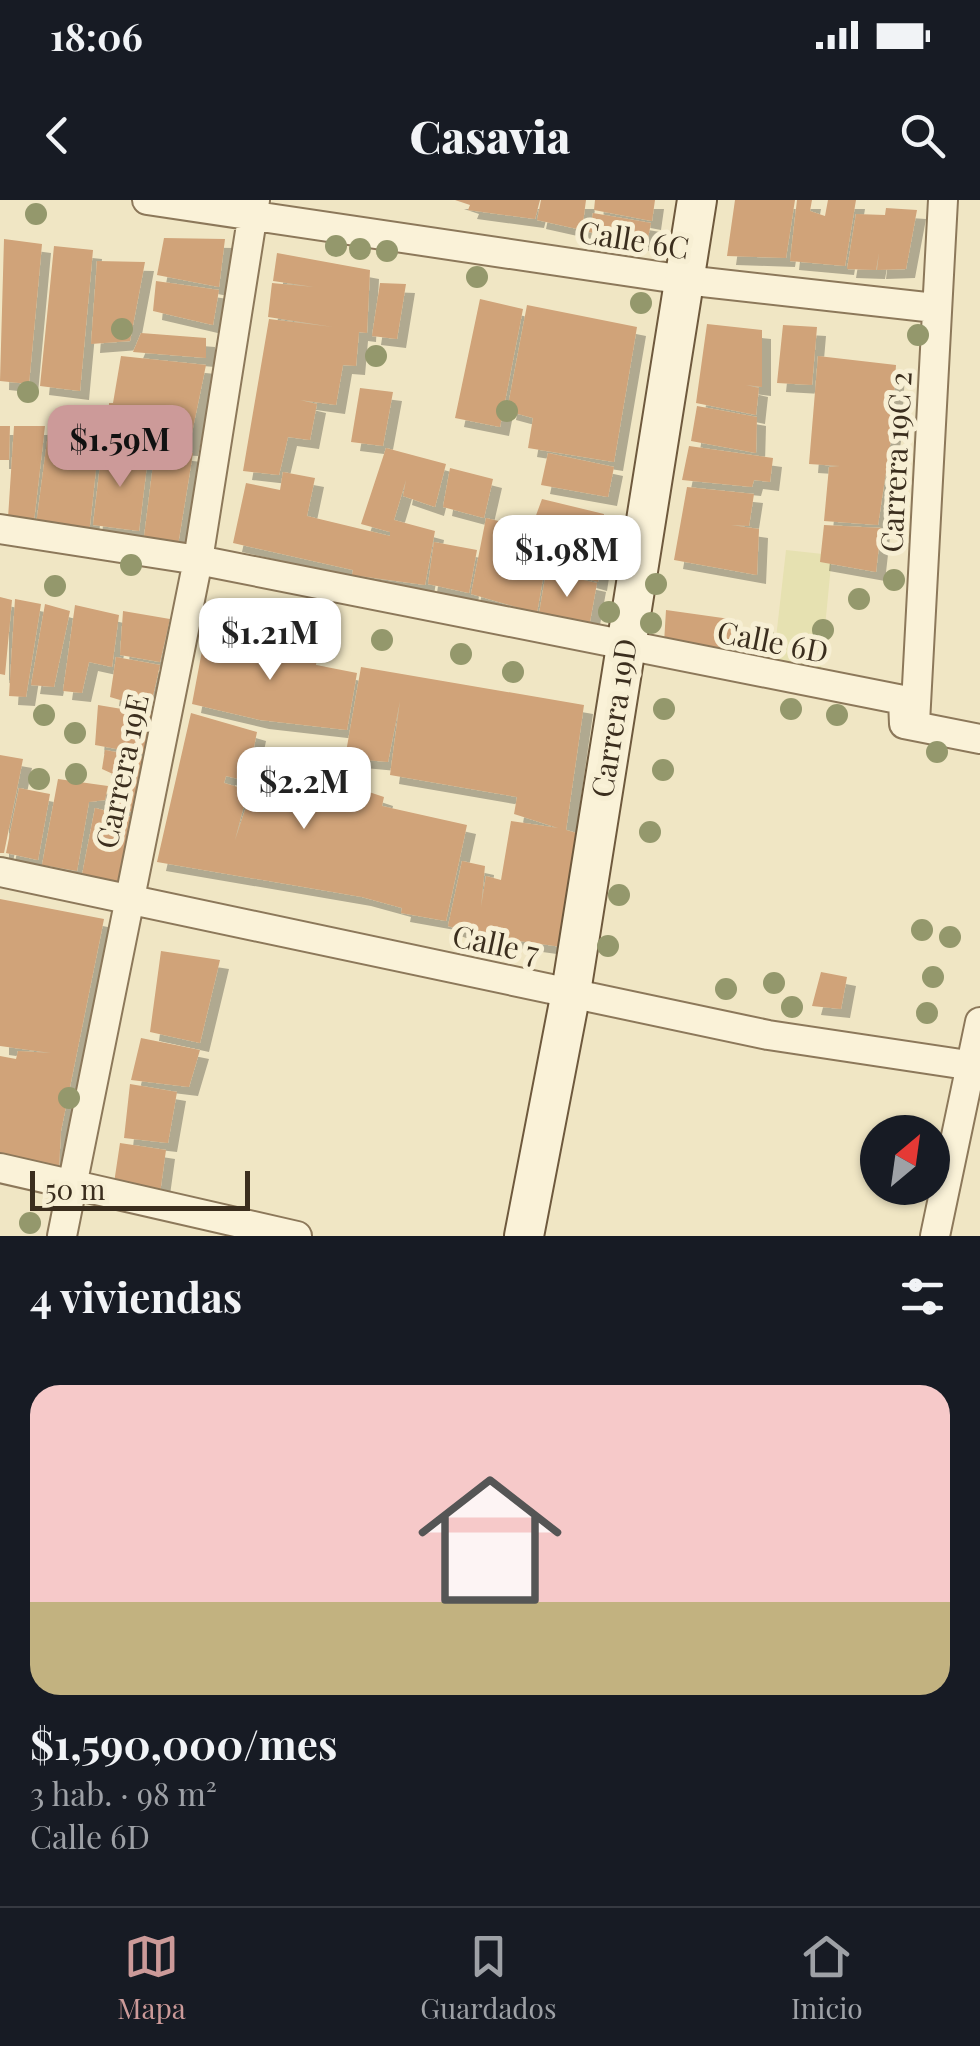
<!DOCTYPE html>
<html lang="es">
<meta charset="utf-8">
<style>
body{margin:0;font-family:"Playfair Display",serif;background:#20242c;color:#f1f3f6;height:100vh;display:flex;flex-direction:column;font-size:38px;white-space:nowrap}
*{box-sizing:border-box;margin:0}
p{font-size:32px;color:#9ea1a6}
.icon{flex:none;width:55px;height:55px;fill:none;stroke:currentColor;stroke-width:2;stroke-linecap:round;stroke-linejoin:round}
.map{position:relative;height:1036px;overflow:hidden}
.drawer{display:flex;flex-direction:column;background:#171b24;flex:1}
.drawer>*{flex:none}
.needle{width:65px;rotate:29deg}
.fabs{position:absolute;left:860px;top:915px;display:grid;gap:20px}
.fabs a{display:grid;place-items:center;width:90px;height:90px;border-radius:50%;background:#171b24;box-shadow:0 2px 8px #0004;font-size:50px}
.scale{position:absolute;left:30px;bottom:25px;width:220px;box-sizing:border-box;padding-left:10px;border:5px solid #3b2e1e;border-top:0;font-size:28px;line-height:35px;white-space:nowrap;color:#3b2e1e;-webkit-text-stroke:8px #f7efd4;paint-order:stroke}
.price{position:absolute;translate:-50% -85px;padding:0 22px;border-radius:20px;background:#fff;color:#222;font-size:32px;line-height:65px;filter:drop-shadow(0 2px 5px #0008)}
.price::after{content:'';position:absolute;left:50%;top:60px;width:30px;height:22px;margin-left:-15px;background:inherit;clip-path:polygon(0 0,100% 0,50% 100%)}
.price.on{background:#cc9a99;color:#111}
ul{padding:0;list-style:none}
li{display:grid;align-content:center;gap:20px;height:530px;padding:0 30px}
li span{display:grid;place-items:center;height:310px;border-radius:30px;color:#555}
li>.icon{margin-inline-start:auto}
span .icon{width:180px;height:180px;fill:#fffc;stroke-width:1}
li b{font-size:42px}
h2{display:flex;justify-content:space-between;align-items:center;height:120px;padding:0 30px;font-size:42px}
.status{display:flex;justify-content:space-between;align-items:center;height:70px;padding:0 50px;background:#171b24;direction:ltr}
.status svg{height:28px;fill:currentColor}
header{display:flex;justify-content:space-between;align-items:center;height:130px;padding:0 30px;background:#171b24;font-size:45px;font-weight:800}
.menu{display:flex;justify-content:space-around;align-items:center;height:140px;border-top:2px solid #363941;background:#171b24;font-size:28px;color:#9ea1a6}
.menu a{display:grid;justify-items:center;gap:5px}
.menu .on{color:#cc9a99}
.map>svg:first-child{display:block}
.farmland{fill:#e6e1b1}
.building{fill:#d0a379;filter:url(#shadow)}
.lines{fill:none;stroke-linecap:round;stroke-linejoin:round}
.street-casing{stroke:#8c785a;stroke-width:32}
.secondary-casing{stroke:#6e593d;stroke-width:42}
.street{stroke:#faf2d8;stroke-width:28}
.secondary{stroke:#faf2d8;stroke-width:38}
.tree{fill:#94986c}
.labels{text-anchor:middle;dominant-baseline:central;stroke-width:10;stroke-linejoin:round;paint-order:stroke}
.street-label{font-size:30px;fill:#3b2e1e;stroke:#f7efd4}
</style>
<div class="status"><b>18:06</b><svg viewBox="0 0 49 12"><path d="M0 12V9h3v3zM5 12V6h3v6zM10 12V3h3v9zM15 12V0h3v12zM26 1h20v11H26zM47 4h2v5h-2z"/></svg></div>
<header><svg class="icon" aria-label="back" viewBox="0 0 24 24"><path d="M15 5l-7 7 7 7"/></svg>Casavia<svg class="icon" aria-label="search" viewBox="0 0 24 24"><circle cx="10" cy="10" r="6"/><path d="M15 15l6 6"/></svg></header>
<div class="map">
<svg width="980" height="1036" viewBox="0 0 980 1036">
<defs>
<filter id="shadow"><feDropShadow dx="9" dy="9" stdDeviation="0" flood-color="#0004"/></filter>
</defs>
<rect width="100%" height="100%" fill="#f0e6c4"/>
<!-- farmland -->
<path class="farmland" d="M786 350 832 355 819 489 771 482Z"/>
<!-- building -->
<path class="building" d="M455 0H540L535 19 468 10 470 5Z
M541 0H586L582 30 537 20Z
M595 0H655L652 21 594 10Z
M735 0H795L786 58 727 56Z
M797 0H812L810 11 825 16 828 0H856L845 66 790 61Z
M886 8 917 10 906 69 877 70 879 53 876 70 847 69 856 14 885 15Z
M593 13 651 23 647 43 589 32Z
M164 38 225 39 219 87 157 75Z
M4 39 42 44 29 184 0 181Z
M54 46 93 50 80 191 40 186Z
M277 53 370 70 367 133 359 132 356 166 343 165 336 205 300 200 317 204 310 240 288 237 279 275 243 271 269 119 333 127 268 117 272 83 314 87 273 81Z
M97 61 145 62 130 141 91 144Z
M156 81 219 90 213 125 153 111Z
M380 83 406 84 397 139 372 136Z
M480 99 523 109 500 227 455 218Z
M527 105 637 127 614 262 528 248 533 218 507 211Z
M707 124 762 130V187L746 185 759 188 756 215 696 203Z
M783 125 817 127 812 185 777 183Z
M141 133 206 138V158L133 152Z
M121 156 206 165 189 247 152 245 146 251 108 244 109 203H113Z
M818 156 896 165 892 232 878 325 824 321 829 267 840 266 809 264Z
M360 188 393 192 383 246 351 242Z
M697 206 757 217 756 253 691 241Z
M0 226H10L9 260H0Z
M14 226H45L34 321 8 318Z
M49 226 100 233 89 334 36 325Z
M689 246 773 258 770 282 754 280 752 287 682 280Z
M102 248 148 257 139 331 93 325Z
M386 248 446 264 435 307 403 296 406 280 394 320 435 331 425 385 352 375 353 370 233 343 246 283 280 290 283 272 315 278 307 316 390 336V332L361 324Z
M155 249 193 253 177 351 143 345Z
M548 253 614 267 608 297 541 285Z
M450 268 493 279 484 318 443 307Z
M687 287 754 294 749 326 731 325 759 329 757 375 674 360Z
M542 299 604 314 602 345 531 329Z
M486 318 527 328 521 364 545 367V351L527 348 530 331 603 349 598 382 545 367 537 413 471 394Z
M824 325 881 328 876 372 820 362Z
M434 342 477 350 469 393 428 384Z
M546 372 597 383 589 427 538 420Z
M0 397 12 400 5 475 0 474Z
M15 399 41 404 26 497 9 496Z
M45 404 70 411 54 487 31 485Z
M75 405 119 415 112 467 89 462 82 493 63 491Z
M666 410 737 420 733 463 664 443Z
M123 411 170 419 160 462 120 455Z
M207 424 275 442 274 449 317 458 316 465 357 473 347 530 260 520 192 504Z
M116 457 160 465 150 509 110 497Z
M361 467 584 505 566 630 580 634 562 747 476 735 448 726 462 661 485 666 481 707 486 676 501 680 511 621 558 628 514 614 517 597 390 575 400 501 388 562 345 558Z
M98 505 152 514 144 554 95 545Z
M191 513 257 532 247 581 226 576 224 583 248 590 235 640 249 598 288 610 291 591 335 601 339 582 384 597 382 606 467 625 446 721 401 713 402 708 362 697 157 662Z
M105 550 143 557 133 612 109 607 113 574 102 569Z
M0 555 23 559 4 653H0Z
M58 579 108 586 105 600 89 602 77 671 42 665Z
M19 588 50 594 38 660 6 653Z
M95 608 131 617 118 689 81 680Z
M0 699 104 719 61 931 59 967 0 957V856L16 859 18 851 51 853 0 846Z
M161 751 220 760 200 843 150 832Z
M821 772 847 777 841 809 812 806Z
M141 838 200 850 189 887 131 880Z
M130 884 177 892 168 943 124 938Z
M120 943 166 950 160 993 114 983Z"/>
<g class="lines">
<defs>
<path id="street" d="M147 0 685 80 935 108
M0 329 198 360 903 500 904 524 980 539
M915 523 943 0
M0 672 768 835 980 867
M0 968 297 1036
M62 1036 198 360 255 0
M935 1036 980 822"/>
<path id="secondary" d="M524 1036 571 792 697 0"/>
</defs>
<!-- street casing -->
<use href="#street" class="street-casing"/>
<!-- secondary casing -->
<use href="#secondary" class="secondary-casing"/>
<!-- street -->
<use href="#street" class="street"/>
<!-- secondary -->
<use href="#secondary" class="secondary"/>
</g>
<!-- trees -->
<g class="tree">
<circle cx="36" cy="14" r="11"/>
<circle cx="336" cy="46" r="11"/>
<circle cx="360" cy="49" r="11"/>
<circle cx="387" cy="51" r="11"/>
<circle cx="477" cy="77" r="11"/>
<circle cx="641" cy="103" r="11"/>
<circle cx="122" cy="129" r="11"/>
<circle cx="918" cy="135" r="11"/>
<circle cx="376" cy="156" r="11"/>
<circle cx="28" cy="192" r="11"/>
<circle cx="507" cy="211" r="11"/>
<circle cx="131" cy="365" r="11"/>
<circle cx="894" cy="380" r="11"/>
<circle cx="656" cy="384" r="11"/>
<circle cx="55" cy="386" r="11"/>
<circle cx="859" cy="399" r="11"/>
<circle cx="609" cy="412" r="11"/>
<circle cx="254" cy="414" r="11"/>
<circle cx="651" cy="423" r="11"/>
<circle cx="823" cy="430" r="11"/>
<circle cx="763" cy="436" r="11"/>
<circle cx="382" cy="440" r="11"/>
<circle cx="461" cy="454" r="11"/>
<circle cx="513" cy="472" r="11"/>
<circle cx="664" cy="509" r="11"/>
<circle cx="791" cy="509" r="11"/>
<circle cx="44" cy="515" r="11"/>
<circle cx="837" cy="515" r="11"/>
<circle cx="75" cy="533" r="11"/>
<circle cx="937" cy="552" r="11"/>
<circle cx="663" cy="570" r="11"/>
<circle cx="76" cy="574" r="11"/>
<circle cx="39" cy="579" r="11"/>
<circle cx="650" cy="632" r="11"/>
<circle cx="619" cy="695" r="11"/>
<circle cx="922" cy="730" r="11"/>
<circle cx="950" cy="737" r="11"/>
<circle cx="608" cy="746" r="11"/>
<circle cx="933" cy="777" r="11"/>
<circle cx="774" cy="783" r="11"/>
<circle cx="726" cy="789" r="11"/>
<circle cx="792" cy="807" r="11"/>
<circle cx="927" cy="813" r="11"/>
<circle cx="69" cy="898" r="11"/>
<circle cx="30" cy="1023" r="11"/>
</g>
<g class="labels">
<!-- street labels -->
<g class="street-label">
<text transform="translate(634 39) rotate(9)">Calle 6C</text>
<text transform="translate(895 262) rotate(-87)">Carrera 19C 2</text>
<text transform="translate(773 441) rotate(11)">Calle 6D</text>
<text transform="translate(613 518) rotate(-81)">Carrera 19D</text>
<text transform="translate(121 571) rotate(-78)">Carrera 19E</text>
<text transform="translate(496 743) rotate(12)">Calle 7</text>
</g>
</g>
</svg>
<div class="fabs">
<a><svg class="needle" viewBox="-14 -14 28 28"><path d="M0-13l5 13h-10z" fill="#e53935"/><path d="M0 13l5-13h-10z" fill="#9ea1a6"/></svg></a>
</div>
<div class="scale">50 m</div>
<b class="price on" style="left:120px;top:290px">$1.59M</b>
<b class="price" style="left:567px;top:400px">$1.98M</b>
<b class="price" style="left:270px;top:483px">$1.21M</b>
<b class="price" style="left:304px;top:632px">$2.2M</b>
</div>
<section class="drawer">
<h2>4 viviendas<svg class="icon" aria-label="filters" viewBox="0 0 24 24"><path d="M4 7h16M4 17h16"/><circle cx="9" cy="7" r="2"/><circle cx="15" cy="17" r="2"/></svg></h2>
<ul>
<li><span style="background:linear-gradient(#f6c9c9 70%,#c2b280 0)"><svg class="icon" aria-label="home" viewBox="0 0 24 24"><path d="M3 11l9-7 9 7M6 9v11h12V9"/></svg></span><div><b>$1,590,000/mes</b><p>3 hab. · 98 m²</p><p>Calle 6D</p></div></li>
</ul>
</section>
<nav class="menu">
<a class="on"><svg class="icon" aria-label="map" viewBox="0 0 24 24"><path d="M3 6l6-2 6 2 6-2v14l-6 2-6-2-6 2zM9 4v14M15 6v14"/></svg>Mapa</a>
<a><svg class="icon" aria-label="saved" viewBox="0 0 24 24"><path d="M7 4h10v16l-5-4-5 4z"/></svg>Guardados</a>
<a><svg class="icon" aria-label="home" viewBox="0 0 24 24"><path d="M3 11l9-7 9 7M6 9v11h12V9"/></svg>Inicio</a>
</nav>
